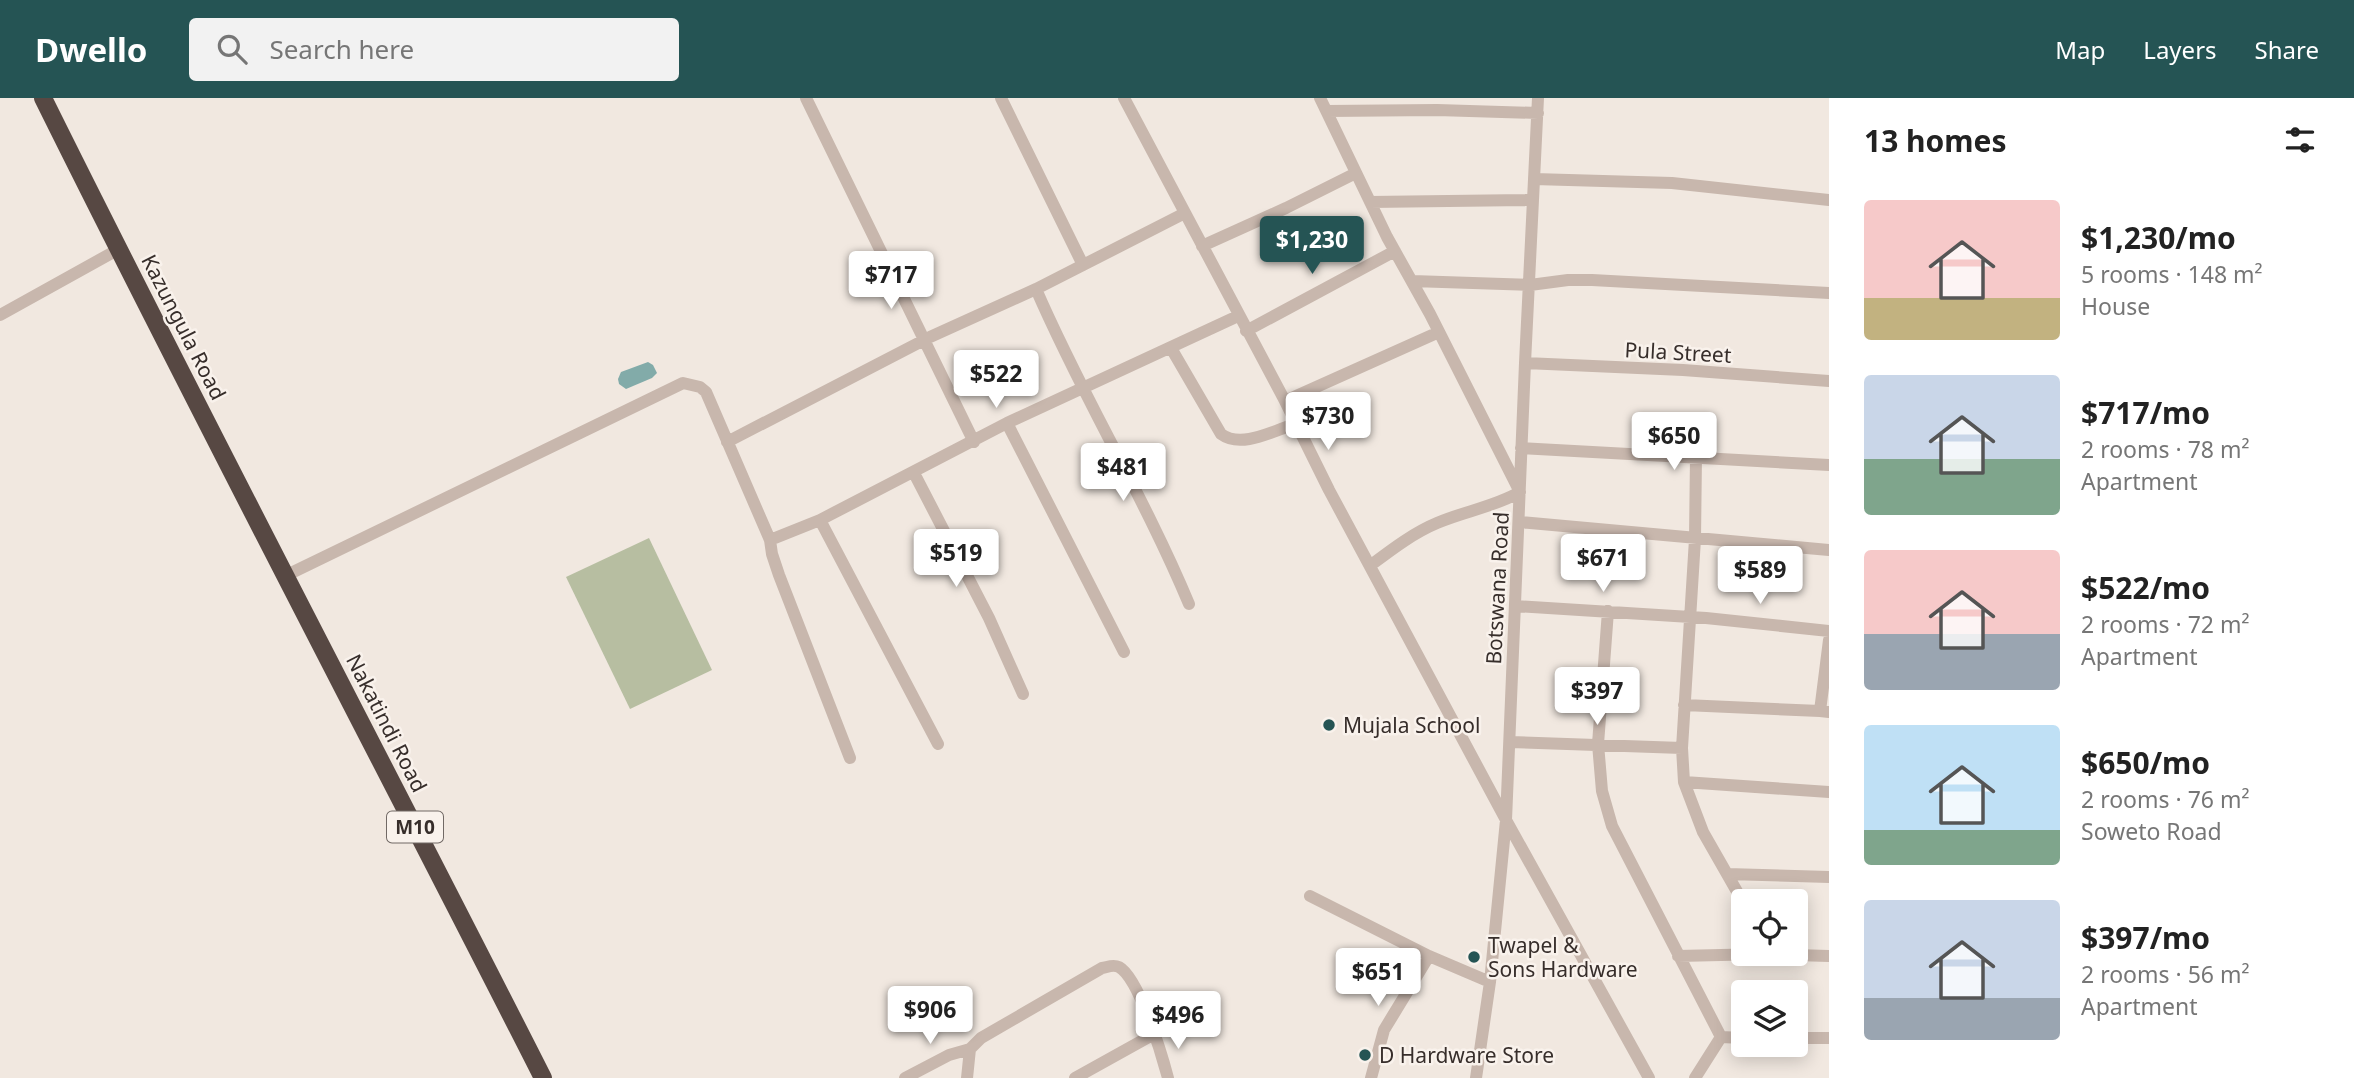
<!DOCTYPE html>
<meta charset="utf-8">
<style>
body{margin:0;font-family:"Noto Sans",sans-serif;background:#f2f2f2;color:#222;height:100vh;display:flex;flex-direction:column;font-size:26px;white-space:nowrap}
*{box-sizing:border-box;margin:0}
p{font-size:23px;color:#767676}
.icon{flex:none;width:38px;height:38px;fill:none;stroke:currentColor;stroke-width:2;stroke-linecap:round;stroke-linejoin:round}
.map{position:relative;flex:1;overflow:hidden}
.sheet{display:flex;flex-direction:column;background:#fff;width:525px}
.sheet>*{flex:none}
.buttons{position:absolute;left:1731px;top:791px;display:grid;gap:14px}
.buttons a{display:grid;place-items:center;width:77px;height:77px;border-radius:7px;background:#fff;box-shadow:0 4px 18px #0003;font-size:35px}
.price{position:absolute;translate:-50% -60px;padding:0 16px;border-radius:7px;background:#fff;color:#222;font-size:23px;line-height:46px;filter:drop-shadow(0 2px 4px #0008)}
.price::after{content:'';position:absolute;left:50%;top:42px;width:21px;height:16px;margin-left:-10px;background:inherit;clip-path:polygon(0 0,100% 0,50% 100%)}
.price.current{background:#255454;color:#fff}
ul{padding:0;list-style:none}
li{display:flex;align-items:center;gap:21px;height:175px;padding:0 35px}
li span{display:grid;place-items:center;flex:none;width:196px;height:140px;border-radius:7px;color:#555}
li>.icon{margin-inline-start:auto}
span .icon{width:84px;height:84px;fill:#fffc;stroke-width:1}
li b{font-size:30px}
h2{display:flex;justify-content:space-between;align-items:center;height:84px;padding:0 35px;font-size:30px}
header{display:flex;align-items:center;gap:42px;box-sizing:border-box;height:98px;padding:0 35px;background:#255454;color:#fff}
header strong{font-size:33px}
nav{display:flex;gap:38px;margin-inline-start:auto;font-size:24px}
.search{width:490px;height:63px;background:#f2f2f2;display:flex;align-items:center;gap:18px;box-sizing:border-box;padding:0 24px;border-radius:7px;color:#767676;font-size:26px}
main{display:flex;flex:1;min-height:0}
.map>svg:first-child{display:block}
.green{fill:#b7bea1}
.water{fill:#82aba9}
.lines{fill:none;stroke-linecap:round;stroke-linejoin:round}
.minor{stroke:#c8b7ad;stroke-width:12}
.highway{stroke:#574843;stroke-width:18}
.poi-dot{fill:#255454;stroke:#f9f2ec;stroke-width:2.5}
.labels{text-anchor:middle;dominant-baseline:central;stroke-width:5;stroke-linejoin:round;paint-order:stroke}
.shield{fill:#f9f2ec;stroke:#716965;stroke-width:2}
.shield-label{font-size:19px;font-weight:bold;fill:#372e2b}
.street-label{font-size:21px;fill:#372e2b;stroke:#f9f2ec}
.poi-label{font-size:21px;fill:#372e2b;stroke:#f9f2ec;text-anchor:start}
</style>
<header>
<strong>Dwello</strong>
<div class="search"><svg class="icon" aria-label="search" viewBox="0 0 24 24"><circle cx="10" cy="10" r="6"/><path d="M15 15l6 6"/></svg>Search here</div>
<nav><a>Map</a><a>Layers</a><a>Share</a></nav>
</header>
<main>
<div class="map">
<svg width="1829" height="980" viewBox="0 0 1829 980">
<rect width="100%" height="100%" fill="#f1e8e0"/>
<!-- green -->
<path class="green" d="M649 440 712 572 630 611 566 479Z"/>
<!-- water -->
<path class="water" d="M648 264 653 267 657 275 652 280 626 291 619 286 618 281 621 274Z"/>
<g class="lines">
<!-- minor -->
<path class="minor" d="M806 0 974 344
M1001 0 1083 167
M1124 0 1285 303 1329 392 1506 722 1649 980
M1320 0 1387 139 1430 216 1520 394C1494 409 1465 413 1437 425 1413 435 1391 452 1371 467
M1327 13 1437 12 1538 15
M1534 81 1672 85 1829 102
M1370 104 1533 102
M1202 148 1286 110 1356 75
M1412 183 1530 187 1568 182H1592L1829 195
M1036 191C1082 298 1144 398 1189 506
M0 217 119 151
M1246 233 1395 153
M1171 250 1221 336C1241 351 1273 333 1295 326
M1525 265 1683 272 1829 283
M1285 303 1439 234
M1007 325 1124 554
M727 344 930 239 1036 191 1185 115
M1521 350 1829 367
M1696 358 1695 441 1682 650 1684 684 1703 734 1743 804
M914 375 989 520 1023 596
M820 422 938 646
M1520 424 1829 452
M770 442 820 422 1007 325 1238 218
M287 477 683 285 700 289 706 294 770 442 772 456 779 477 850 660
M1515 508 1706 520 1829 533
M1608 513 1598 646 1602 693 1612 728 1721 939 1743 940
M1829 542 1820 613 1829 614
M1684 607 1820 613
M1510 644 1682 650
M1684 684 1829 694
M1727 776 1829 779
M1310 798 1429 858 1490 884
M1678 858 1764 856 1829 858
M1796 940H1829
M905 980 949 957 970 951
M967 980 970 951 981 940 1102 870C1108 869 1113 866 1119 869 1139 880 1162 957 1168 980
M1075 980 1156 935
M1371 980 1384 932 1429 858
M1476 980 1490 884 1506 722 1525 265 1538 0
M1695 980 1721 939"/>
<!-- highway -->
<path class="highway" d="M43 0C206 329 377 653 543 980"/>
</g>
<!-- markers -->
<g class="poi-dot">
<circle cx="1329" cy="627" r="7"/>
<circle cx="1474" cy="859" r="7"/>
<circle cx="1365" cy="957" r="7"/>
</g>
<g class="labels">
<!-- shield labels -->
<rect class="shield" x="387" y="713.5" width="56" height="31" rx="5"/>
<g class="shield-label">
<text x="415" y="729">M10</text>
</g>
<!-- street labels -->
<g class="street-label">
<text transform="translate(184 229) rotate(63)">Kazungula Road</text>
<text transform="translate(1678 254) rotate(3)">Pula Street</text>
<text transform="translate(1497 490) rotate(-87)">Botswana Road</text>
<text transform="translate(387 625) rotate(63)">Nakatindi Road</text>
</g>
<!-- poi labels -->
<g class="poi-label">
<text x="1343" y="627">Mujala School</text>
<text x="1488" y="847">Twapel &amp;<tspan x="1488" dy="24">Sons Hardware</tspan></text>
<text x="1379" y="957">D Hardware Store</text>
</g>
</g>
</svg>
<div class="buttons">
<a><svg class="icon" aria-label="locate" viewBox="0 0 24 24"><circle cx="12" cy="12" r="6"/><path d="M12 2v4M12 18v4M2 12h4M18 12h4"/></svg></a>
<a><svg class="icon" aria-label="layers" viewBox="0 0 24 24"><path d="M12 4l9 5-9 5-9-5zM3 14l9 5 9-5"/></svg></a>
</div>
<b class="price current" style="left:1312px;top:178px">$1,230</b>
<b class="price" style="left:891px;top:213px">$717</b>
<b class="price" style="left:996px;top:312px">$522</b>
<b class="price" style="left:1328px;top:354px">$730</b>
<b class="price" style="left:1674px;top:374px">$650</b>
<b class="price" style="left:1123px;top:405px">$481</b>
<b class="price" style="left:956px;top:491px">$519</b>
<b class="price" style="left:1603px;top:496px">$671</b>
<b class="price" style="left:1760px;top:508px">$589</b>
<b class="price" style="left:1597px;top:629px">$397</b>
<b class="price" style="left:1378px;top:910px">$651</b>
<b class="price" style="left:930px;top:948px">$906</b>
<b class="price" style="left:1178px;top:953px">$496</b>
</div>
<section class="sheet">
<h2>13 homes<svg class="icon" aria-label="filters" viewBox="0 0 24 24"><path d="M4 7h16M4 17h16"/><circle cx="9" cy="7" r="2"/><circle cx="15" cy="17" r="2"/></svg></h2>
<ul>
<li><span style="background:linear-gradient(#f6c9c9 70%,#c2b280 0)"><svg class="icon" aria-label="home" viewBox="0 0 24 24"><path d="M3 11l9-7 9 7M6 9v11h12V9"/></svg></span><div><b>$1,230/mo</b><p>5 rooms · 148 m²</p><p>House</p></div></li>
<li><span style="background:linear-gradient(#c9d6e8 60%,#7fa58c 0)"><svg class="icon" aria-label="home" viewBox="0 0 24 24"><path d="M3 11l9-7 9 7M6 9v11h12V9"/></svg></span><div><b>$717/mo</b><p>2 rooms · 78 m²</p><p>Apartment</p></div></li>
<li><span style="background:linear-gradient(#f6c9c9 60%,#9aa5b1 0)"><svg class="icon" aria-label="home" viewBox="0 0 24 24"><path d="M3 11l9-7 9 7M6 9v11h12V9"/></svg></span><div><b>$522/mo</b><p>2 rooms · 72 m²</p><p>Apartment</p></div></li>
<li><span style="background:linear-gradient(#bfe0f5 75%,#7fa58c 0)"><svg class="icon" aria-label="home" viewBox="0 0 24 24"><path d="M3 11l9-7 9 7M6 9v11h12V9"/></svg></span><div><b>$650/mo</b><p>2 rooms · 76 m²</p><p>Soweto Road</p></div></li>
<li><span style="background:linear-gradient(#c9d6e8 70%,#9aa5b1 0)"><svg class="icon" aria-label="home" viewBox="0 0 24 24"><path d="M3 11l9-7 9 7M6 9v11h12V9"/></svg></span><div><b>$397/mo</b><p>2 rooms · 56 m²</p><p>Apartment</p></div></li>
</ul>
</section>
</main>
